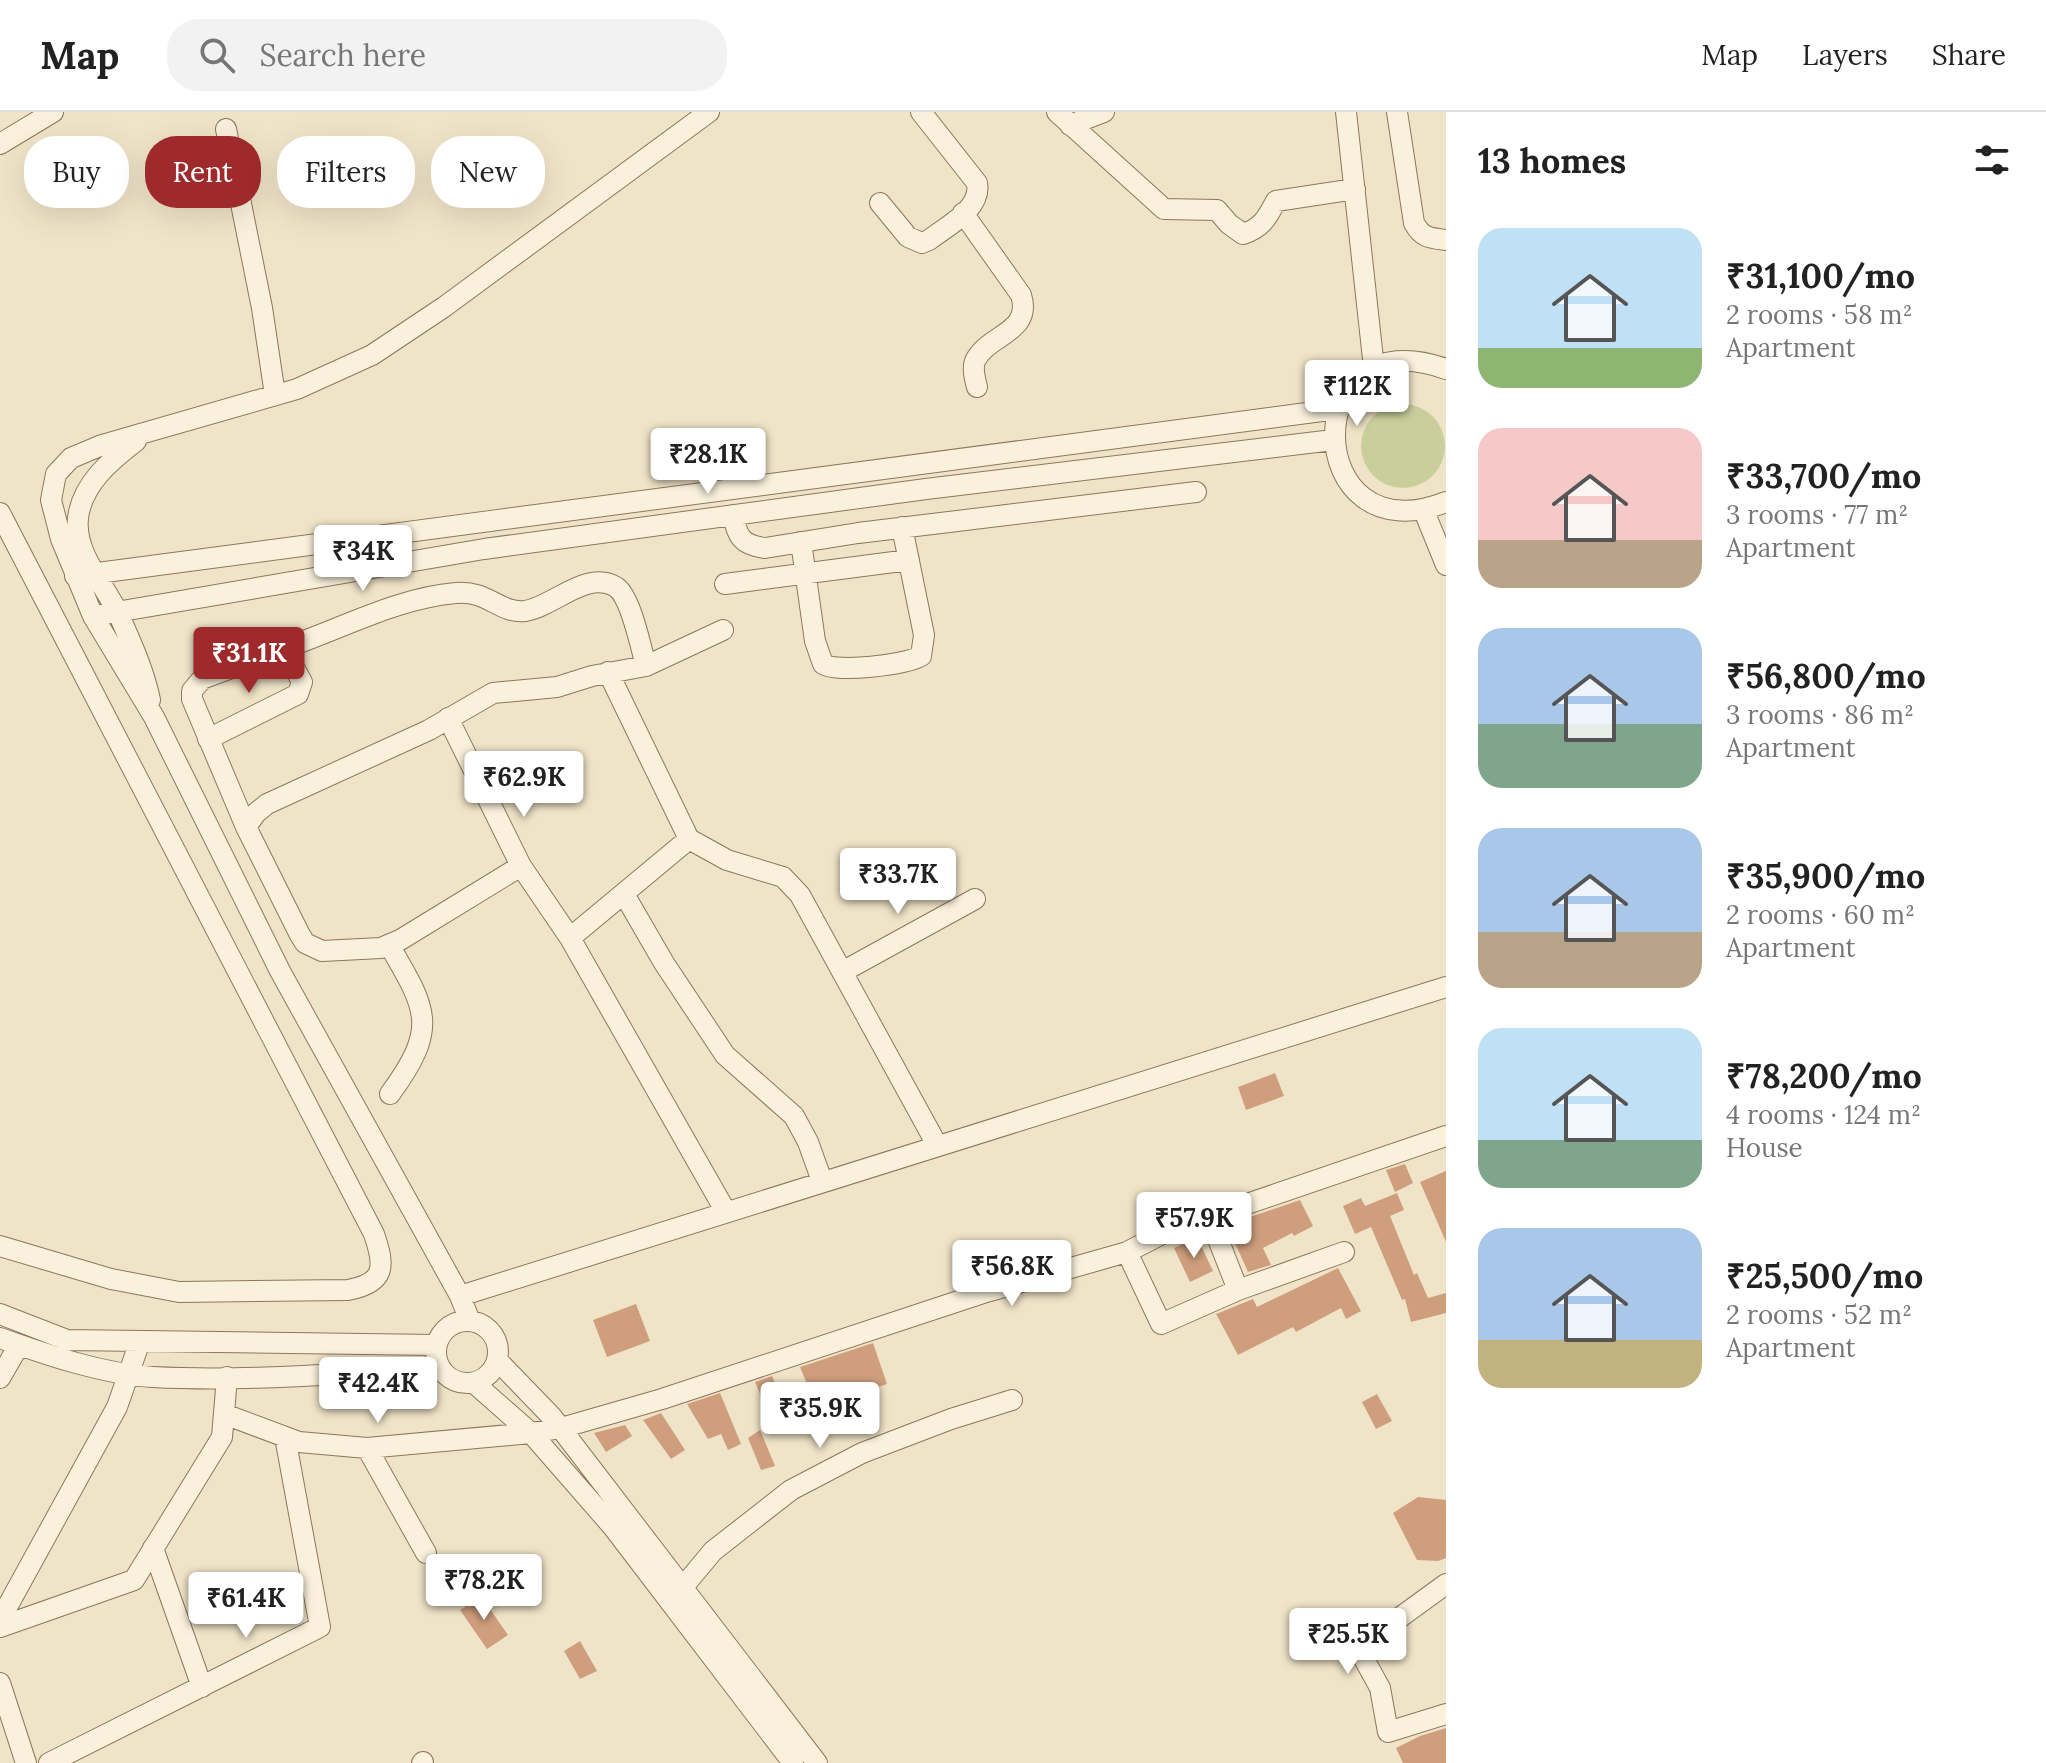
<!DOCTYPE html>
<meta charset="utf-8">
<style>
body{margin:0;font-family:Lora,serif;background:#f2f2f2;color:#222;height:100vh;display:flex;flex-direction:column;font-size:30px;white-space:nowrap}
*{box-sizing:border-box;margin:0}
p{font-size:26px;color:#767676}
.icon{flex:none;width:44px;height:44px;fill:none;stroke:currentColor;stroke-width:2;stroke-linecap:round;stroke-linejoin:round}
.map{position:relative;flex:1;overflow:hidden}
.sheet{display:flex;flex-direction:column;background:#fff;width:600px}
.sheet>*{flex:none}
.guide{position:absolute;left:24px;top:24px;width:760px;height:72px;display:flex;gap:16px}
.price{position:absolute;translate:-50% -68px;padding:0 18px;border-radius:8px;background:#fff;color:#222;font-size:26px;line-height:52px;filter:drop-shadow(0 2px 4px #0008)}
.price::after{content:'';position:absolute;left:50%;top:48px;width:24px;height:18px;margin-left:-12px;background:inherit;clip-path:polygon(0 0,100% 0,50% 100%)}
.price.selected{background:#9e2a2b;color:#fff}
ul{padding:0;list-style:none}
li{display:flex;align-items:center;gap:24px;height:200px;padding:0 32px}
li span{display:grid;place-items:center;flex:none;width:224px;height:160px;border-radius:24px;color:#555}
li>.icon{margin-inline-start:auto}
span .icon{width:96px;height:96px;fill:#fffc;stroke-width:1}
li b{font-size:34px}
h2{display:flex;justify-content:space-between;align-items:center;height:96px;padding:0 32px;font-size:34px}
.pill{padding:0 28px;border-radius:32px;background:#fff;box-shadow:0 8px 32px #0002;font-size:28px;line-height:72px}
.pill.selected{background:#9e2a2b;color:#fff}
header{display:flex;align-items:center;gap:48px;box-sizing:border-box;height:112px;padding:0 40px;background:#fff;border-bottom:2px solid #e0e0e0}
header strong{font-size:38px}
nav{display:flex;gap:44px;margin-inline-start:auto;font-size:28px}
.search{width:560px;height:72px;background:#f2f2f2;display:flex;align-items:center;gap:20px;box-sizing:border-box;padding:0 28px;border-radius:32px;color:#767676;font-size:30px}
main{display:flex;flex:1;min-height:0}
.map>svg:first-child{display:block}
.green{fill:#c9cf9b}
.building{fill:#cf9f7d}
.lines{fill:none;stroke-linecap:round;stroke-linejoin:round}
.minor-casing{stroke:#8d765c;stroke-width:22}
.minor{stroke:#faf1dc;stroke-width:20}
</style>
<header>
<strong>Map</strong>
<div class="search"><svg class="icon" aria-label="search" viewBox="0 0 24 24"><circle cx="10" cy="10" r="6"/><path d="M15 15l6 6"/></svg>Search here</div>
<nav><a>Map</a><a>Layers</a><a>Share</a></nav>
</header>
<main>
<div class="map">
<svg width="1446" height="1651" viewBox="0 0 1446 1651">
<rect width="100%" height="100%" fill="#f0e4c8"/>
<!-- green -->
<path class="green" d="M1361 334a42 42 0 1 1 84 0a42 42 0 1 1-84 0Z"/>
<!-- building -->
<path class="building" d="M1275 961 1284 984 1246 998 1238 975Z
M1405 1052 1413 1071 1395 1080 1386 1058Z
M1446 1059V1130L1420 1070Z
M1397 1081 1404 1098 1390 1104 1414 1163 1417 1161 1428 1186 1446 1181V1201L1411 1210 1405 1187 1402 1188 1371 1115 1355 1122 1343 1094 1361 1086 1365 1094Z
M1300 1088 1313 1114 1294 1124 1292 1121 1263 1136 1271 1153 1248 1160 1227 1113Z
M1197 1125 1213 1159 1190 1170 1174 1136Z
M1338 1156 1361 1199 1346 1207 1341 1196 1296 1220 1293 1215 1238 1243 1216 1202 1253 1187 1257 1195Z
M636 1192 650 1229 607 1245 593 1208Z
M873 1231 887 1272 873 1277 872 1274 817 1296 800 1255Z
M772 1264 789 1303 772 1310 755 1270Z
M720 1281 741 1332 728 1338 721 1322 708 1327 687 1292Z
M1377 1282 1392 1309 1376 1317 1362 1290Z
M661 1301 685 1338 671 1347 643 1308Z
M625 1313 632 1324 606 1340 594 1321Z
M760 1318 775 1354 761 1358 748 1326Z
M1418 1385 1446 1388V1446L1438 1449 1417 1448 1393 1401Z
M481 1484 508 1523 487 1537 460 1498Z
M580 1529 597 1559 580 1567 564 1539Z
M1446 1616V1651H1403L1396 1636 1420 1624Z"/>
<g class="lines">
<defs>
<path id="minor" d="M1057 0 1164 97 1217 98 1229 112 1243 122C1262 116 1267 106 1276 89L1355 77
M1346 0 1374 256
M1397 0 1414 111C1422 126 1430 126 1446 128
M1070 13 1104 0
M226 17 262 196 275 283
M0 32 53 0
M880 91 908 125 922 131 929 128C947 114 982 97 977 71L921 0
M963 101 1021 183C1033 221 988 222 975 249 972 257 975 267 977 275
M1446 257C1296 202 1300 447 1446 390
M136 329C111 348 82 372 78 406 74 441 104 472 118 501 130 528 144 558 150 588
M1424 399 1446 453
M0 401 374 1122C385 1154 386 1171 348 1178L179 1180 111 1167 0 1134
M733 403C737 425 742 433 765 436L858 421 1196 380
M801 430 815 529 823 552C837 561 905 553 921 544L924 523 902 415
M75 464 1337 297
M725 472 909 448
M93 504 484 437 926 377 1333 328
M608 560 689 727 727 748 783 765 800 783 937 1033
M448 606 521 754 570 826
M208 627 298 582 302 570 284 537
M246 715 192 587V579L202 567C242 552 282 538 322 522 365 505 409 485 456 481 488 478 500 502 525 499 553 495 587 457 616 475 631 485 641 536 646 554
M689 727 570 826 726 1100
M521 754 400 828 381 836 322 839 305 831 300 823 246 715 256 701 267 692 429 618 493 581 557 575 592 564 646 554 723 518
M624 782 664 851 725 943 794 1004 808 1030 822 1069
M389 833C428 899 438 916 390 982
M842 860 975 787
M1127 1140 1161 1212 1238 1178 1209 1104
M1238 1178 1344 1140
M460 1184 1446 875
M0 1202 67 1228 436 1233
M436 1240a31 31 0 1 1 62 0a31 31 0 1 1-62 0Z
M470 1209 460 1184 280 859 154 605 93 504 61 427 51 388 56 362 71 346 102 333 297 277 372 243 444 195 709 0
M0 1226C47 1243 103 1262 153 1265 248 1270 344 1261 439 1256
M497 1248 552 1305 817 1651
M0 1266 19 1233
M474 1271 531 1321 613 1415 793 1651
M224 1302 299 1330 367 1336 531 1321 561 1316 662 1287 983 1181 1127 1140 1168 1119 1446 1024
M367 1336 426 1441
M153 1436 202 1575
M1446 1472 1358 1536 1380 1576 1388 1620 1446 1602
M683 1475 713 1439 791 1378 862 1341 951 1307 1012 1288
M0 1508 117 1295 140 1229
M0 1515 134 1468 222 1325 227 1265
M0 1571 26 1651
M49 1651 320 1515 285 1325
M422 1651 423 1650"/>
</defs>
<!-- minor casing -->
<use href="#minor" class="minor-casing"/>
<!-- minor -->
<use href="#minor" class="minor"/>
</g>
</svg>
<b class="price" style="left:1357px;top:316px">₹112K</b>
<b class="price" style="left:708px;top:384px">₹28.1K</b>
<b class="price" style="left:363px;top:481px">₹34K</b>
<b class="price selected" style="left:249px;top:583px">₹31.1K</b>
<b class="price" style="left:524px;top:707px">₹62.9K</b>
<b class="price" style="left:898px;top:804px">₹33.7K</b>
<b class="price" style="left:1194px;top:1148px">₹57.9K</b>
<b class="price" style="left:1012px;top:1196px">₹56.8K</b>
<b class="price" style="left:378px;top:1313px">₹42.4K</b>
<b class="price" style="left:820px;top:1338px">₹35.9K</b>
<b class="price" style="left:484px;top:1510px">₹78.2K</b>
<b class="price" style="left:246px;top:1528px">₹61.4K</b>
<b class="price" style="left:1348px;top:1564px">₹25.5K</b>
<div class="guide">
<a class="pill">Buy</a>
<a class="pill selected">Rent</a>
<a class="pill">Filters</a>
<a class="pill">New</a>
</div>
</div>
<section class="sheet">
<h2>13 homes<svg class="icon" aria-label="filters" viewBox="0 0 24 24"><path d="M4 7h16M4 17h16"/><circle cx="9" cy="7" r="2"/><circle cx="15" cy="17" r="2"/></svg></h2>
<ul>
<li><span style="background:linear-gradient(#bfe0f5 75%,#8fb573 0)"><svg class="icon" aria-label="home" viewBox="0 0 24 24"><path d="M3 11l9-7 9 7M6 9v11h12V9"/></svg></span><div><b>₹31,100/mo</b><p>2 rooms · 58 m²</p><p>Apartment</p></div></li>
<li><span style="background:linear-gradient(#f6c9c9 70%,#b9a48a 0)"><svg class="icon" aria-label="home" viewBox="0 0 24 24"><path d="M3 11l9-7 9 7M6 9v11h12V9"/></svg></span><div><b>₹33,700/mo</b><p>3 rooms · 77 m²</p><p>Apartment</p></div></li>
<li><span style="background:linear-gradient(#a9c7e8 60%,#7fa58c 0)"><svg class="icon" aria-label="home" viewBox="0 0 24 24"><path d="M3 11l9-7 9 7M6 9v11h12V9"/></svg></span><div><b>₹56,800/mo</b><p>3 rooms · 86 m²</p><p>Apartment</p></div></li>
<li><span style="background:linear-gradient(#a9c7e8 65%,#b9a48a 0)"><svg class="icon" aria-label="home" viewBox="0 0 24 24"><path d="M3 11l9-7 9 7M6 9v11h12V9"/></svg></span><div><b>₹35,900/mo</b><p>2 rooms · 60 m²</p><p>Apartment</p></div></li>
<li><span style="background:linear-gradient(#bfe0f5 70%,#7fa58c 0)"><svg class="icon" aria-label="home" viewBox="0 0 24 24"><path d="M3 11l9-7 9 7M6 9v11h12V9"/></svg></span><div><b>₹78,200/mo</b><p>4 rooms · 124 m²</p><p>House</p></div></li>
<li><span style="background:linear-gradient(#a9c7e8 70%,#c2b280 0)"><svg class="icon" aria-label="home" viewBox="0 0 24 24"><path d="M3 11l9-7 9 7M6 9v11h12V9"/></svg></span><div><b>₹25,500/mo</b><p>2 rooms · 52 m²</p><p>Apartment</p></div></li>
</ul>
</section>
</main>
